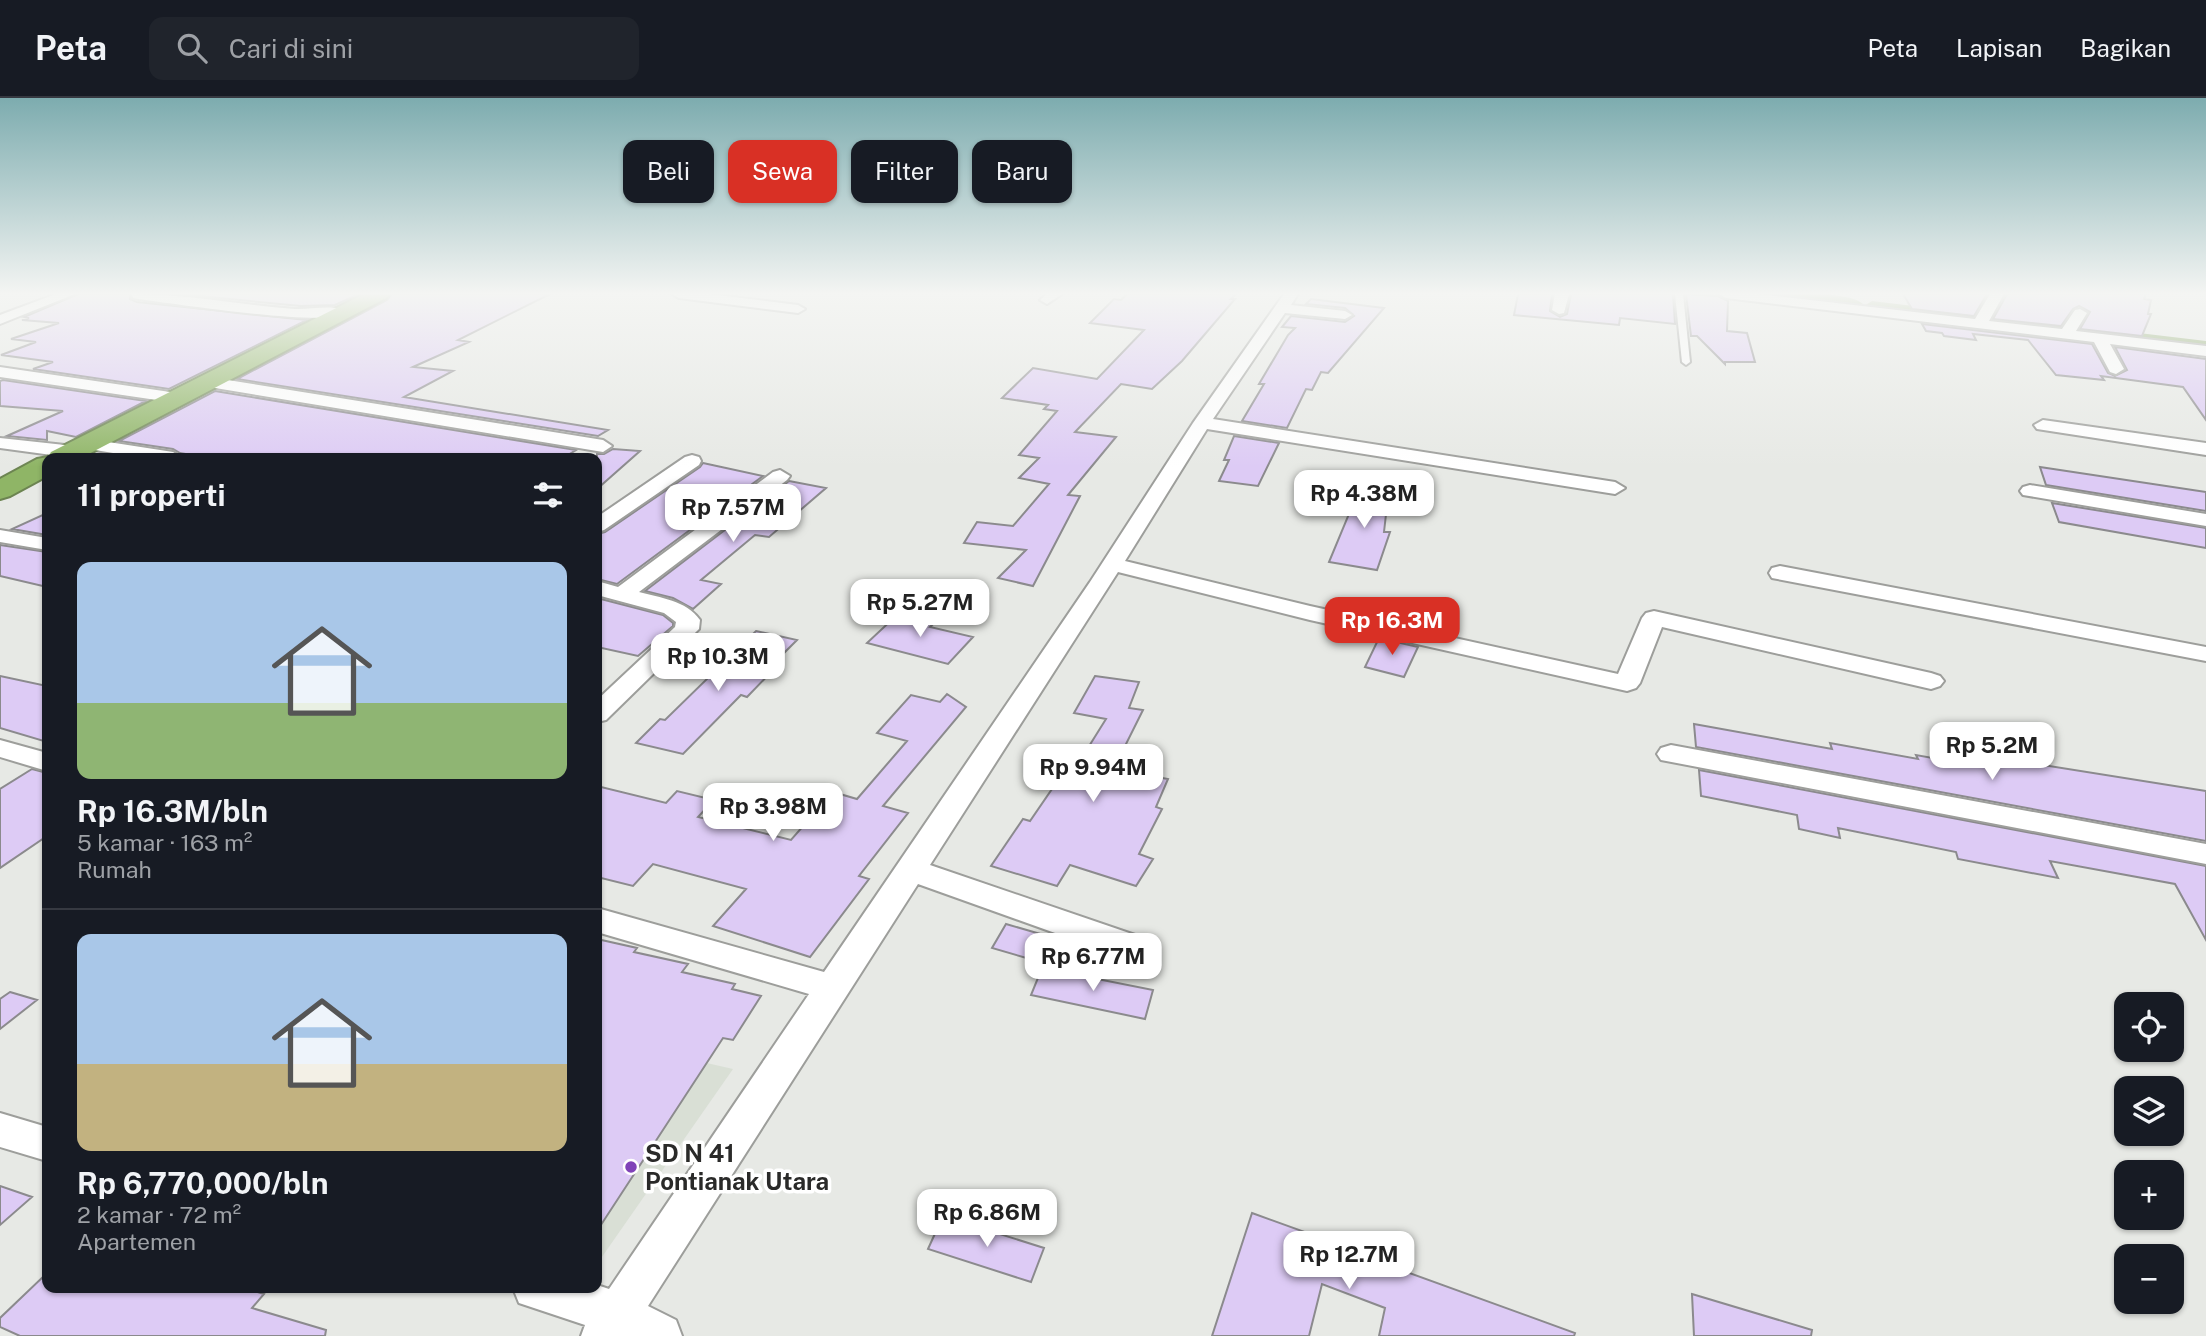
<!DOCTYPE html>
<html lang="id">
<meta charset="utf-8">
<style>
body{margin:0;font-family:"Public Sans",sans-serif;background:#20242c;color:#f1f3f6;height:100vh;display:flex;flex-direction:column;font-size:26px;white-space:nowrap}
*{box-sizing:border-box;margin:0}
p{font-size:23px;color:#9ea1a6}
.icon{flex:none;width:38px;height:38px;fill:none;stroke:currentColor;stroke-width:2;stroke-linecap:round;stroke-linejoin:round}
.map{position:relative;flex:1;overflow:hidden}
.sheet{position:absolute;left:42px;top:355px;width:560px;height:840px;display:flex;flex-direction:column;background:#171b24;border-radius:14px;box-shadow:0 2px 5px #0004}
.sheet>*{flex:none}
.guide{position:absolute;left:623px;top:42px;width:665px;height:63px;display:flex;gap:14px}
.buttons{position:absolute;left:2114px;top:894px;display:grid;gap:14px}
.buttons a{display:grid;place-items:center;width:70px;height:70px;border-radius:14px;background:#171b24;box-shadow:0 2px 5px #0004;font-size:35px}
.price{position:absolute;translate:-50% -60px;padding:0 16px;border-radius:14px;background:#fff;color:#222;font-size:23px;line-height:46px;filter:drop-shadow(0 2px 4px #0008)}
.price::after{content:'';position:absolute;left:50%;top:42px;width:21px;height:16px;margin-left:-10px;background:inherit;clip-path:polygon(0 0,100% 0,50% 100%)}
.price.active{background:#d93025;color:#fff}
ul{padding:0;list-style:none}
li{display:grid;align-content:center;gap:14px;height:371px;padding:0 35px}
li+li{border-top:2px solid #363941}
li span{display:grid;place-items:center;height:217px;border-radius:14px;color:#555}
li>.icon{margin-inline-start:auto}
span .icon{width:126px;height:126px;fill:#fffc;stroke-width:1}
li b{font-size:30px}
h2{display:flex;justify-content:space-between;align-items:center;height:84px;padding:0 35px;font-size:30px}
.tag{padding:0 24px;border-radius:14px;background:#171b24;box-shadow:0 2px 5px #0004;font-size:24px;line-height:63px}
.tag.active{background:#d93025;color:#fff}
header{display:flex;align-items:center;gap:42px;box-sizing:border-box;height:98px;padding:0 35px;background:#171b24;border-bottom:2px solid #363941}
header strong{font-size:33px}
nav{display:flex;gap:38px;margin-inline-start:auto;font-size:24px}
.search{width:490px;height:63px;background:#20242c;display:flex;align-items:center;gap:18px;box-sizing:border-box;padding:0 24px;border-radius:14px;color:#9ea1a6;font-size:26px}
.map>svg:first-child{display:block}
.built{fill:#d9dfd5}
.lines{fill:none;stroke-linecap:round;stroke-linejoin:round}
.canal{fill:#7e9f5a;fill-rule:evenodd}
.building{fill:#ddcbf5;stroke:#8b8a8d;stroke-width:2}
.lane-casing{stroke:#9d9e9b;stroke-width:4}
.street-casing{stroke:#9d9e9b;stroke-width:4}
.highway-casing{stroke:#6c8451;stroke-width:4}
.lane{fill:#fff;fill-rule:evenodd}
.street{fill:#fff;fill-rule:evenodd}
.highway{fill:#8fb566;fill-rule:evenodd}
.poi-dot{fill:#8042b8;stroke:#fff;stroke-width:2.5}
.labels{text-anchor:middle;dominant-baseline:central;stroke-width:7;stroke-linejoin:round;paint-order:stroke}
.near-poi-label{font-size:24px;font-weight:bold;fill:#2a2a29;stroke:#fff;text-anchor:start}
</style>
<header>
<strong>Peta</strong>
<div class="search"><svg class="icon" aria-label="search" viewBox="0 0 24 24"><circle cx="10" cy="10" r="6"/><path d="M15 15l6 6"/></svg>Cari di sini</div>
<nav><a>Peta</a><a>Lapisan</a><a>Bagikan</a></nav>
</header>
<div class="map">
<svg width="2206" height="1238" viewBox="0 0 2206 1238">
<rect width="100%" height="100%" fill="#e7e9e5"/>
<!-- built -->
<path class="built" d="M597 940 733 971 597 1166Z"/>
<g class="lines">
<!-- canal -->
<path class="canal" d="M1762 196C1782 195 1850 193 1863 206L1855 211 1770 201Z
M1872 203 2206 243V253L1866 211 1864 208Z"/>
</g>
<!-- building -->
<path class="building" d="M78 196H130V201L137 204 307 222 169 291 33 271 53 264 1 257 36 244 11 241 59 225 22 222 29 220 24 219Z
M178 196H359L335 207 301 208Z
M392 196H550L458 242 469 244 413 269 453 273 404 299 608 332 598 338 237 281 387 202Z
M1127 196H1236L1231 201H1235L1182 263 1152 291 1121 286 1075 334 1116 339 1068 397 1080 398 1033 488 998 480 1026 452 964 445 977 424 1013 428 1049 386 1019 380 1039 360 1019 357 1057 313 1044 311 1048 307 1002 300 1033 270 1097 281 1144 232 1090 225 1114 201 1121 202Z
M1518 196H1552L1550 213 1560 219 1567 216 1571 196H1673L1675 226 1620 220 1619 227 1514 217Z
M1686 196 1718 198 1728 203 1727 233 1747 235 1755 264H1725V266L1697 238H1691Z
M1903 196H1987L1974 218 1912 211Z
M2007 196H2146L2144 201 2151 202 2148 216H2151L2142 238 2080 231 2090 214 2079 208 2073 211 2061 228 1993 221Z
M1311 201 1384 210 1328 275 1321 274 1312 292 1306 291 1287 330 1242 323 1264 286H1259L1288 237 1295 230 1282 229 1291 218 1345 224 1354 218 1345 210 1306 206Z
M1922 226 2092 246 2108 275 2115 278 2127 272 2115 249 2206 261V322L2183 289 2101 278 2104 282 2056 277 2028 242 1973 236 1976 242 1944 238 1942 235 1926 233Z
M3 282 146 303 76 339 47 333V342L7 338 63 313 0 308V283Z
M215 293 576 352 563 360H208L180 355 173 351 119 343Z
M1234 338 1279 345 1258 388 1219 383 1229 362H1224Z
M613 351 640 353 597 391V356H604Z
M703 365 763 378 617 486 597 481V436L605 434 700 369Z
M2040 369 2206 394V413L2046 387Z
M789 383 826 390 769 439 755 437 701 482 721 486 693 511 673 500 645 493Z
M1361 387 1389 390 1384 434H1390L1377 472 1329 464Z
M2052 405 2206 430V450L2059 424Z
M47 415V437L12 431Z
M0 447 47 454V489L0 478Z
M597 500 663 517 673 525V528L638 558 597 549Z
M898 516 934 525 930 529 973 539 948 566 867 545Z
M756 533 797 542 771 568 776 569 747 599 741 597 683 656 636 645 660 621 665 622Z
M1379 540 1418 549 1404 579 1365 569Z
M0 578 47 588V644L0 630Z
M1095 578 1139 584 1129 610 1143 612 1117 664 1132 668 1128 674 1168 681 1156 709 1162 711 1139 756 1153 761 1136 788 1070 767 1057 788 991 768 1023 721 1030 723 1063 675 1071 677 1106 621 1074 615Z
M947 596 966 609 883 708 908 715 859 778 869 781 810 859 713 828 746 791 653 766 633 788 597 779V688L666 705 677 693 714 702 698 719 791 742 833 694 857 701 907 643 877 635 911 597 940 604Z
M1694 626 1832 651 1830 645 1918 661 1916 657 1972 667 1967 655 2206 693V743L1696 649Z
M32 671 47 675V738L0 770V691Z
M1699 672 2206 768V842L2175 786 2050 763 2058 780 1958 761 1956 754 1838 730 1840 740 1799 731 1797 717 1701 698Z
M1006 826 1051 839 1037 863 992 850Z
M597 841 637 850 634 854 688 866 682 874 735 886 732 891 761 898 733 942 723 940 597 1133Z
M1042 870 1153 892 1145 921 1031 897Z
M10 894 37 902 0 931V901Z
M0 1088 32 1099 0 1127Z
M1252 1115 1346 1149 1350 1135 1383 1147 1379 1164 1575 1235 1574 1238H1379L1385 1210 1322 1186 1309 1238H1212Z
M943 1118 1044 1150 1031 1184 928 1151Z
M47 1175V1190H245L264 1196 252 1210 326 1232 325 1238H20L0 1229V1220Z
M1692 1196 1812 1232 1811 1238H1694Z"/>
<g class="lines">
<defs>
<path id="lane" d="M1675 196H1683L1690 264 1686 267 1682 264Z"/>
<path id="street" d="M56 196H75L0 226V217Z
M132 196C187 196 241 207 295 211 310 212 337 205 348 215 332 230 169 205 138 201L133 200Z
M672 196H709L798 207 805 211 798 215 679 200Z
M1047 196H1062L1047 206 1040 202Z
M1284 196H1298L1291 207 1345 213 1352 217 1345 221 1285 215 1213 321 1615 384 1625 390 1615 396 1207 331 1125 463 1310 508 1618 576 1642 520 1646 515 1654 513 1931 575 1940 578 1944 583 1940 588 1931 591 1662 529 1640 585 1636 590 1627 593 1310 522 1118 474 930 767 1135 837 1139 846 1135 855 1123 858 1111 855 918 786 648 1208 676 1222 682 1238H581L585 1227 519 1205 513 1190H597V1187L609 1191 809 896 597 834V810L824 874 1090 484 1193 325Z
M1555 196H1569L1564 215 1559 216 1552 212Z
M1719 196H1758L1975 221 1990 196H2004L1989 223 2062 231 2075 212 2080 211 2087 215 2076 233 2206 248V258L2110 246 2124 271 2116 276 2110 274 2094 244 1726 200Z
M0 269 177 295 185 300 177 305 0 279Z
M209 279 603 342 612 348 603 354 203 288 201 284 203 280Z
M2043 322 2206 345V357L2037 331 2034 327Z
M0 340 74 348 83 354 74 360 0 350Z
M89 341 173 354 182 360H143L83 350 80 346Z
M692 357 699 359 701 363 699 367 604 432 597 434V419L685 359Z
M780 372 790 378 787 382 639 494C660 500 686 502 700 522L699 531 606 622 597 624V602L675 529 676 524 664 515 597 497V483L618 489 773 374Z
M2030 387 2206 416V428L2023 397 2020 393 2023 389Z
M0 432 47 440V452L0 444Z
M1780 468 2206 549V563L1772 480 1769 475 1772 470Z
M0 642 47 655V673L0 659Z
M1671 647 2206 746V766L1661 662 1657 656 1661 650Z
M0 1015 47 1029V1063L0 1049Z"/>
<path id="highway" d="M364 196H389L386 200 81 360H47V378L10 398 0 401V381L37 361 48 359 51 354Z"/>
</defs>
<!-- lane casing -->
<use href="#lane" class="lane-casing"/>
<!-- street casing -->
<use href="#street" class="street-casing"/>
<!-- highway casing -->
<use href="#highway" class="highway-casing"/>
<!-- lane -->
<use href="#lane" class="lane"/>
<!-- street -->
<use href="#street" class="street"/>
<!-- highway -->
<use href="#highway" class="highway"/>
</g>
<!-- sky -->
<linearGradient id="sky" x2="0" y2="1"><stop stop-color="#7dacaf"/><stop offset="0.53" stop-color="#f4f5f3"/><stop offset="1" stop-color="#f4f5f3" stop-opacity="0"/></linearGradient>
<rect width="2206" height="369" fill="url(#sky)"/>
<!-- markers -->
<circle class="poi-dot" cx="631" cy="1069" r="7"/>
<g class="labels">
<!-- near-poi labels -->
<g class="near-poi-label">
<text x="645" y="1055">SD N 41<tspan x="645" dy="28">Pontianak Utara</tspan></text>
</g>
</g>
</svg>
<div class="buttons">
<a><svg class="icon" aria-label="locate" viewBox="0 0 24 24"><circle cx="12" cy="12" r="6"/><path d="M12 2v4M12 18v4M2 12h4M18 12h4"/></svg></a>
<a><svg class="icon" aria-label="layers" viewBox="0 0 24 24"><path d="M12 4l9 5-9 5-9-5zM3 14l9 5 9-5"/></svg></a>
<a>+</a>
<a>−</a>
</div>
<b class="price" style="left:1364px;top:432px">Rp 4.38M</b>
<b class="price" style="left:733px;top:446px">Rp 7.57M</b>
<b class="price" style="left:920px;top:541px">Rp 5.27M</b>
<b class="price active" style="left:1392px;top:559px">Rp 16.3M</b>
<b class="price" style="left:718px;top:595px">Rp 10.3M</b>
<b class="price" style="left:1992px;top:684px">Rp 5.2M</b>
<b class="price" style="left:1093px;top:706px">Rp 9.94M</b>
<b class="price" style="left:773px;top:745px">Rp 3.98M</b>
<b class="price" style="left:1093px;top:895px">Rp 6.77M</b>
<b class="price" style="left:987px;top:1151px">Rp 6.86M</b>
<b class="price" style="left:1349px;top:1193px">Rp 12.7M</b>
<div class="guide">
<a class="tag">Beli</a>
<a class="tag active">Sewa</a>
<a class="tag">Filter</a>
<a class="tag">Baru</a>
</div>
<section class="sheet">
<h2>11 properti<svg class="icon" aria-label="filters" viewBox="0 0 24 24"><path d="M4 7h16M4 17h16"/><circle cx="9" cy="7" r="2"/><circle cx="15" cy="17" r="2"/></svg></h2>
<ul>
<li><span style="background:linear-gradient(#a9c7e8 65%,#8fb573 0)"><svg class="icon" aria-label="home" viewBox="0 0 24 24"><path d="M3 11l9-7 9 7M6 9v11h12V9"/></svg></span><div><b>Rp 16.3M/bln</b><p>5 kamar · 163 m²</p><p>Rumah</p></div></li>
<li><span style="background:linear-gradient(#a9c7e8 60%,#c2b280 0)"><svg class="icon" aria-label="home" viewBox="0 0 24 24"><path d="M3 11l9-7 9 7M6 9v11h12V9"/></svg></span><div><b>Rp 6,770,000/bln</b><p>2 kamar · 72 m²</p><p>Apartemen</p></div></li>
</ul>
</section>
</div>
